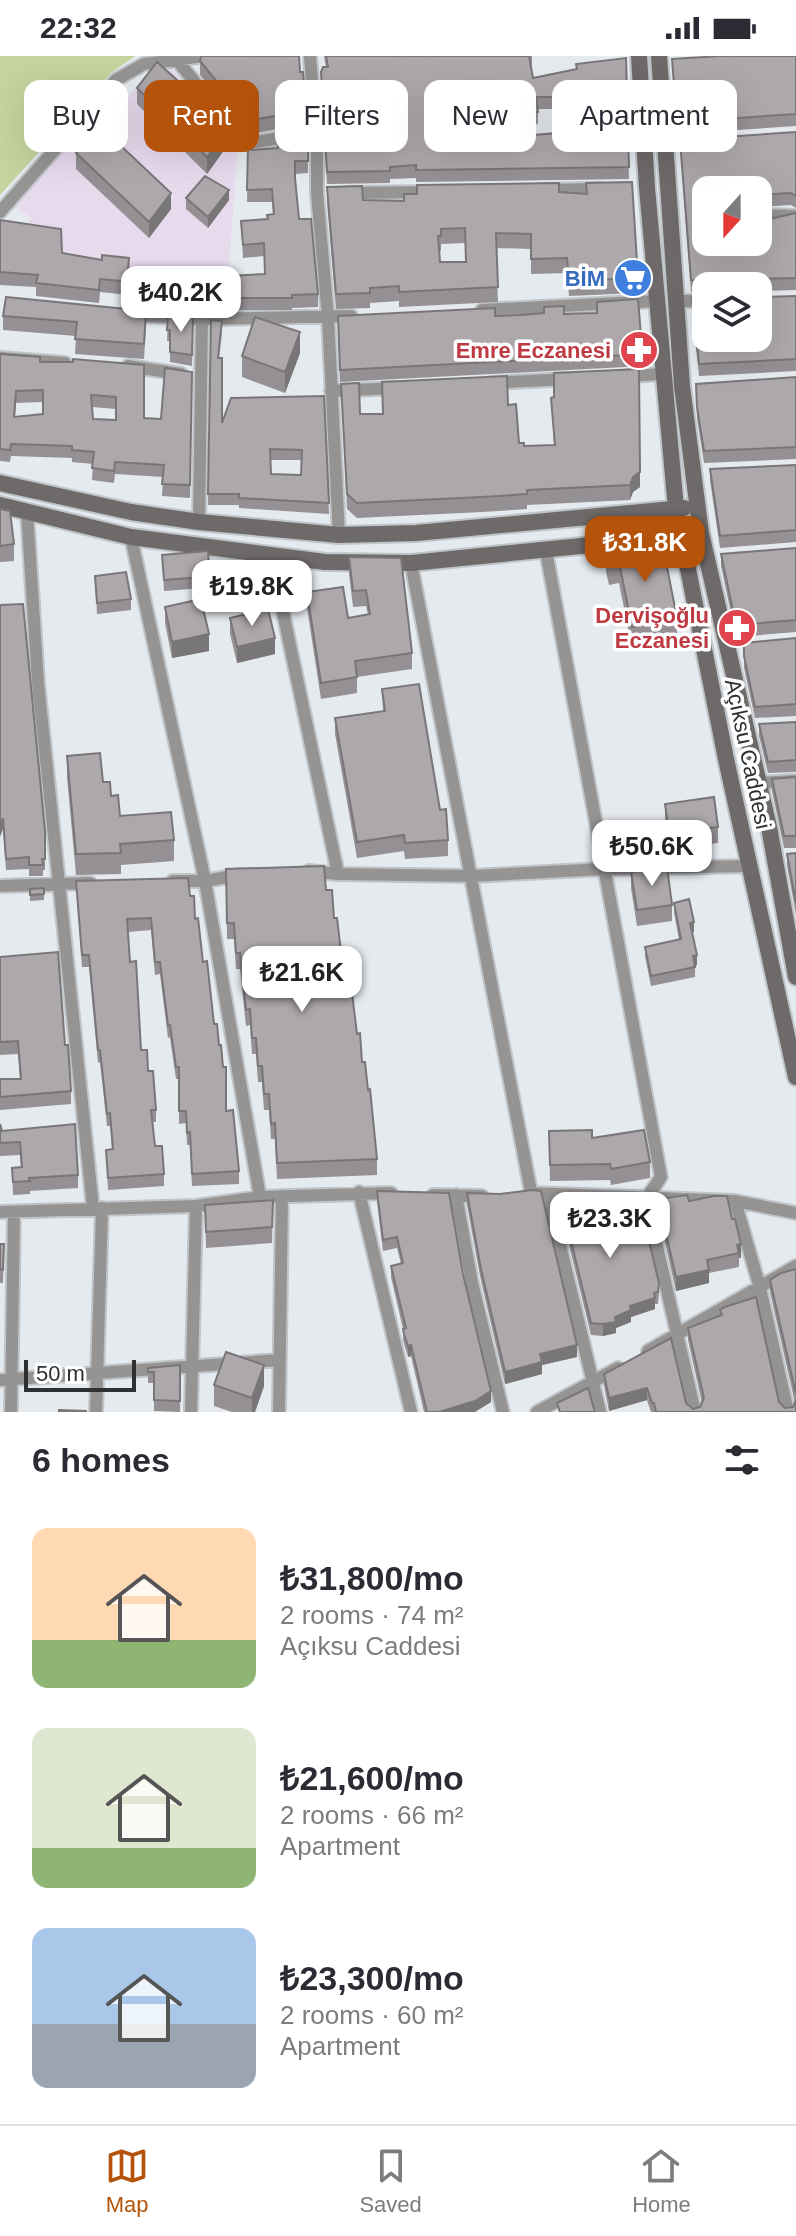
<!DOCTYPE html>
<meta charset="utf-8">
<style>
body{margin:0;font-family:Helvetica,sans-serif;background:#f2f2f3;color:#2b2b33;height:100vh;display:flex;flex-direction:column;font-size:30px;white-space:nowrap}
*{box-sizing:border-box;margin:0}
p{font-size:26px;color:#7c7c81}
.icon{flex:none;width:44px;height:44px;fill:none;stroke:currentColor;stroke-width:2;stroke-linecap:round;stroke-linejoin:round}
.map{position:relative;height:1356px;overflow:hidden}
.panel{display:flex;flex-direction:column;background:#fff;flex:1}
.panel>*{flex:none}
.top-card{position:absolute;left:24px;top:24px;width:748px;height:72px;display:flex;gap:16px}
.needle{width:52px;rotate:201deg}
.controls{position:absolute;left:692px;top:120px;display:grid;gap:16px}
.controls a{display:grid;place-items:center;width:80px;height:80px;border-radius:16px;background:#fff;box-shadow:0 8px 32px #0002;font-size:40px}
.scale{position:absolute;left:24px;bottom:20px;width:112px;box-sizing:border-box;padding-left:8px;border:4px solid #2e3032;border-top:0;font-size:22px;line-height:28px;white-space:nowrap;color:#2e3032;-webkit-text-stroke:6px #fff;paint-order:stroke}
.price{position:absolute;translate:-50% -68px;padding:0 18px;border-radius:16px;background:#fff;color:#222;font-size:26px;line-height:52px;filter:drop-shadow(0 2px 4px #0008)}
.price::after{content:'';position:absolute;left:50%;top:48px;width:24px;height:18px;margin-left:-12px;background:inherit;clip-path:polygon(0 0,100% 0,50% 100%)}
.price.selected{background:#b45309;color:#fff}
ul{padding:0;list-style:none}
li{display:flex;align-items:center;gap:24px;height:200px;padding:0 32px}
li span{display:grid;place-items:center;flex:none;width:224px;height:160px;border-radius:16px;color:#555}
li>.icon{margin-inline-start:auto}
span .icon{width:96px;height:96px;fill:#fffc;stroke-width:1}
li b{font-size:34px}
h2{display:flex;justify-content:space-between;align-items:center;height:96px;padding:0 32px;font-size:34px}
.tag{padding:0 28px;border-radius:16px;background:#fff;box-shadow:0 8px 32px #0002;font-size:28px;line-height:72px}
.tag.selected{background:#b45309;color:#fff}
.status{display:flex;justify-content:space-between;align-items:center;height:56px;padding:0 40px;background:#fff;direction:ltr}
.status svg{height:22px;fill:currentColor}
.tab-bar{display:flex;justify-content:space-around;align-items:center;height:112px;border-top:2px solid #e1e1e2;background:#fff;font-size:22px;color:#7c7c81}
.tab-bar a{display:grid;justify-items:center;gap:4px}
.tab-bar .selected{color:#b45309}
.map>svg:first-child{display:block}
.education{fill:#e8daed}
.green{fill:#c5d49e}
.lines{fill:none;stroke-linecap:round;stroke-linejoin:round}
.street-casing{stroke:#c0c5c9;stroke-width:16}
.secondary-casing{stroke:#c0c5c9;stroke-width:20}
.street{stroke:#969393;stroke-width:12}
.secondary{stroke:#6e6a69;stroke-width:16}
.wall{fill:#959094;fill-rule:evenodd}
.shaded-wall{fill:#797678}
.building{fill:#ada8ac;stroke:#797678;stroke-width:2;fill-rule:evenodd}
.labels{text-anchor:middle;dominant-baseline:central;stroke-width:7;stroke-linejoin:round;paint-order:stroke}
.shop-label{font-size:22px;font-weight:bold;fill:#366cbe;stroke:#fff;text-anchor:end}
.health-label{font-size:22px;font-weight:bold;fill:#be3a42;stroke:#fff;text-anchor:end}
.street-label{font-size:22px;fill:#2e3032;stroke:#fff}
</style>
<div class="status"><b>22:32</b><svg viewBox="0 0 49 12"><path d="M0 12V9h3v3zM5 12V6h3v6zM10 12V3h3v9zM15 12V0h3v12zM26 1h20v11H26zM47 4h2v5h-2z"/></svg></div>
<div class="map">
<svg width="796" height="1356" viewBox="0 0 796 1356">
<rect width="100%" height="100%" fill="#e5eaef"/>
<!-- education -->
<path class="education" d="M169 10 238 85 229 213 194 223 62 206 23 173 32 162 13 150 78 76 83 78 93 66 104 72 139 28Z"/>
<!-- green -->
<path class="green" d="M0 0H135L111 17 0 139Z"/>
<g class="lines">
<defs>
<path id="street" d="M310 0 317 89V137L328 261 339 479
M177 4 244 88 293 80
M542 134 600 133
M347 137 432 136
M0 156 116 24 144 8 204 0
M758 159 796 160
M675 245H706
M482 254 658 245
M130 259 202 263 351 260
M0 302 65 307
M128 310 181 318
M627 320 663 318
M491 327 568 323
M331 335 397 332
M27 456 38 627 93 1152
M199 466 202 263
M131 481 205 825 239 819
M546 495 661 1121 646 1143 695 1356
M271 499 338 818
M411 507 531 1136
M758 727 796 725
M309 815 338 818 472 820 604 813 749 810
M173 825H205L260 1141
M0 830 90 827
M359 1136 411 1356
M529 1137 735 1145 796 1157
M433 1139 482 1140
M456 1139 472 1227 503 1356
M548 1139 600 1356
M735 1145 760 1232 788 1356
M0 1156 196 1150 260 1141 391 1137
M648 1295 796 1210
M0 1324 280 1304
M11 1356 14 1156
M96 1356 102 1152
M191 1356 196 1150
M279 1356 282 1140
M537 1356 618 1312"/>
<path id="secondary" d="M639 0 647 132 676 453 726 703 796 1021
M659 0 682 330 701 477 769 771 796 921
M0 427 131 456 199 466 339 479 416 477 684 452
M0 449 131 481 325 506 411 507 691 479"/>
</defs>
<!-- street casing -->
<use href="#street" class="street-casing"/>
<!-- secondary casing -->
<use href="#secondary" class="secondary-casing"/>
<!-- street -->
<use href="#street" class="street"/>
<!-- secondary -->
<use href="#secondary" class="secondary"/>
</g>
<!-- wall -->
<path class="wall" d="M324 0H532V9H530L533 22 576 14V8L626 2 629 123 416 126V122L390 123V127L327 128 321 28V16L326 11ZM538 53H565L567 76 444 87 443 82 538 68Z
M796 0V70L677 78 672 3Z
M200 5 300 16 306 55V68L257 77V74H248L247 63 241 64 239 40 222 46 200 19Z
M137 32 229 87 207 118 137 48Z
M308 74V117L295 118 299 163 318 238V251L292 252V254H238L237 249H207L208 221 265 218 264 200 243 202 241 165 268 163 273 158 272 146H247L248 91 252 94 277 92V79Z
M796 76V152L791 149 758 151V134H706L765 164 796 157V234L758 235V230H706V237L691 236 680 84Z
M76 97 171 153 149 182 76 113Z
M586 127 638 222V237L569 240 567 217 531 218V193L496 192 498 246 399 251V245L370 247V252L336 253 327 146V131L363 144 404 145 559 136 586 137ZM465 187V206H440L439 195H441V188Z
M186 142 229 144 208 172 186 153Z
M0 164 62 197 129 215 154 229 150 251 130 250V239L100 236 99 247 36 240V231L0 229Z
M796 240V315L699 320 692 254V242Z
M597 246 641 280H643L644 310 340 326 338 271 495 260 597 257Z
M3 260 146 269 144 303 75 298 76 280 3 274Z
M168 260 193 261 192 310 170 306V285H167Z
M211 264 222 276 219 302 222 366 324 340 329 458 239 452V449H208ZM270 404H301V419L271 418Z
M300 297 285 337 242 321V300Z
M0 298 40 306H73L144 362 161 363 192 316 190 442 162 440 163 421 115 418 114 427 92 424 93 408 72 406V402L11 400 10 406 0 405ZM43 346V358L15 361 16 347ZM92 351 116 353V364L93 363Z
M796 321V403L704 407 697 362 696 328Z
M382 326 508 349 519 387 524 390 554 389 551 342 640 431 633 436 630 444 527 449V453L482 456 357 462 347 453 341 328 360 358H383Z
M796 409V486L720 492 710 424V413Z
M0 453 14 488V505L0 506Z
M796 492V576L736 581 721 510V498Z
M606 494 677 562V583L632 592 619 527 609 529 606 516Z
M162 499 209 510V521L204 522V532L164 535Z
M349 501 412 597V613L357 621V637L321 643 307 552V536L348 562 368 559 366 550 353 551 349 518Z
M95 520 131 543V554L97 558Z
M0 549 45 775V814H43V820H29V813L6 814 3 773Z
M165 551 209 595 172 602 165 567Z
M230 562 275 598 237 607 230 578Z
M796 582V660L755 662 744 612V587Z
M382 633 440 754 448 784V800L405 803 404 795 357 802 335 678V662L383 655Z
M796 666V716L768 717 759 680V668Z
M67 700 103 726 111 740 120 760 174 784V805L121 809V818L76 819 67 721Z
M796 721V792H784L772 735V723Z
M665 748 718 771V787L669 793 665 764Z
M796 797V859L787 809V798Z
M226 813 326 834 334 862 344 921 368 1034 377 1103V1119L277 1123 275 1083H271L269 1054H264L262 1026H258L256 998H252L250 969 246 970 240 913H236L234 883H227Z
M631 816 672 849V865L637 870 631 832Z
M76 825 190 840 219 989 226 1055 239 1115V1128L192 1130 190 1089H187L186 1067 179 1068V1023H176L170 981 168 982 160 918 155 919 151 874 128 876 130 906 141 994 148 1015 156 1054V1066H153L155 1090 164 1118V1130L108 1134 106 1094 112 1093 110 1070H107L100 1006 98 1007 89 911H82Z
M44 832V844L30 845V833Z
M674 847 694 876 692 877 697 909 695 910V921L651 930 645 900V891L679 884 674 856Z
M0 901 65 989 71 1035V1048L0 1054V1023H20L18 998 0 999Z
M0 1068 2 1075 78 1119V1132L30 1135V1138L13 1139 12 1112H21L20 1099 0 1100Z
M549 1075 592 1082 650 1106V1122L611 1129 610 1124 550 1125Z
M377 1135 463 1218 491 1346 474 1356H424L411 1300 408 1301 403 1284V1273L391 1221V1210L401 1208 397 1192 383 1195 377 1146Z
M467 1137 500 1138 577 1301 542 1309V1318L505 1328 481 1225 467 1149Z
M658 1143 689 1145 732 1163 741 1202H739V1211L709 1217V1227L676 1235 658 1156Z
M273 1144 272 1187 206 1192 205 1149Z
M561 1144 606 1173 644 1164 659 1238 658 1248H655V1253L631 1261V1266L616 1272V1277L603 1280 591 1279 561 1156Z
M0 1188H4L3 1227H0Z
M796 1213V1356H651L647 1344 609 1355 604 1330V1318L686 1347 693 1353 700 1351 702 1347 688 1284V1272L720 1260V1254L779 1346 785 1352 793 1351 795 1347 770 1236V1224Z
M180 1309V1356L154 1355V1327H148V1312Z
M214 1329 264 1330 255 1356H232L214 1350Z"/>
<!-- shaded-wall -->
<path class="shaded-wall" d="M239 27V40L222 46V32Z
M229 71V87L207 118V101Z
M229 134V144L208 172V161Z
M171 137V153L149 182V166Z
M154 216V229L150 251V238Z
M757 223V230H750L751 227Z
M300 276V297L285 337V316Z
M640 416V431L633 436 630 444V429L633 421Z
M209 578V595L172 602V586Z
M275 582V598L237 607V591Z
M3 762V773L0 781V770Z
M694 866V876L690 877V867Z
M697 899V909L693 910V900Z
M741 1188V1202H739L737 1189Z
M709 1214V1227L676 1235V1221Z
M655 1242V1253L631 1261V1266L616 1272V1277L603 1280V1268L630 1250Z
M411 1289V1300L408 1301V1290Z
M577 1289V1301L542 1309V1318L505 1328V1316L540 1298Z
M264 1309V1330L255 1356H252V1342Z
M647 1332V1344L609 1355V1342Z
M491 1335V1346L475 1356H439Z"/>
<!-- building -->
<path class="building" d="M201 0H299L300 16H303L306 55 257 63V60L248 61 247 49 241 50 239 27 222 32 200 5Z
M326 0H529L533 22 577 13 576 8 626 2 629 111 416 114V109L390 111V115L327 116 321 16 323 11H328ZM536 41H565L567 76 444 87 442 70 538 56Z
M721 0H796V58L677 66 672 3Z
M157 6 229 71 207 101 137 32Z
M102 72 171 137 149 166 76 97Z
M308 74V105H295V122L299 163H311L318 238 292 239V242H238L237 236H207L208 221 265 218 264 187 243 189 241 165 268 163 267 159 274 158 272 133 247 134 248 91 252 94 278 92 277 79Z
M796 76V140L791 137 758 139V134H706V186H758V156H765V164L796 157V222L757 223 751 227 750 230H713L710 225 691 224 680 84Z
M205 120 229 134 208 161 186 142Z
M632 126 638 222 569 225 567 202 531 203V178L496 177 498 231 399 236V230L370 232V237L336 238 327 131 362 130 363 144 404 145V138H417V129L559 127V136L587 138 586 127ZM465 172 466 206H440L438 180H441V173Z
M0 164 61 173 62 197 102 204V199L129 202 128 214 154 216 150 238 130 237 131 226 100 223 99 234 36 227 38 219 0 216Z
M796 240V303L699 308 692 242 706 241V282H758V241Z
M6 241 146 255 144 288 75 283 77 266 3 260Z
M638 243 641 280H643L644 298 340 314 338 260 495 252V260L520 259 544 257V251L564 250V258L597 257V246Z
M168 260 193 261 192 299 170 296V274H167Z
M255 261 300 276 285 316 242 300Z
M211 264 222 265 218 302H222V367L231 342 324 340 329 447 239 442V438H208ZM270 393 302 394 301 419 271 418Z
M0 298 40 301V306H73V303L144 309V362L161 363 165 312 192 316 190 429 162 428 164 409 115 406 114 415 92 412 94 396 72 394V390L11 388 10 394 0 393ZM43 334V358L14 361 16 335ZM91 339 116 341V364L93 363Z
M639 313 640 416 633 421 630 429 527 434V438L482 441 357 447 347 438 341 328 359 327 360 358H383L382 326 507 320 508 349 516 348 519 387H524V390L555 389 551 342 554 341V317Z
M796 321V391L704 395 697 351 696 328Z
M796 409V474L720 480 710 413Z
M0 453 10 455 14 488 0 490Z
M640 488 653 492 666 506 677 562 632 571 619 506 609 508 606 494Z
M796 492V564L736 569 721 498Z
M208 495 209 510 203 511 204 521 164 524 162 499Z
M349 501 401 502 412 597 355 605 357 621 321 627 307 536 343 531 348 562 370 558 366 534 353 535Z
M126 516 131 543 97 547 95 520Z
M201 543 209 578 172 586 165 551Z
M23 548 45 775V803H42L43 809H29V801L6 803 3 762 0 770V549Z
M268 553 275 582 237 591 230 562Z
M796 582V648L755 651 744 600V587Z
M419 628 440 754 446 753 448 784 405 787 404 779 357 786 335 662 385 655 382 633Z
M796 666V704L768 706 759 668Z
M100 697 103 726H110L111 740 118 739 120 760 171 756 174 784 120 788 121 797 76 798 67 700Z
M796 721V780H784L772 723Z
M714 741 718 771 669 777 665 748Z
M796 797V847L787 798Z
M324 810 326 834H332L334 862H337L344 921 350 920 357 978 360 977 362 1006H365L368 1034 370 1033 377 1103 277 1107 275 1067 271 1068 269 1038H264L262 1010H258L256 982H252L250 953 246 954 240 897H236L234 867H227L226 813Z
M667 811 672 849 637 854 631 816Z
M188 822 190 840H194L195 863 198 862 203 906 207 905 214 968H217L219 989H221L223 1011H226V1055L233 1054 239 1115 192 1118 190 1076 187 1077 186 1055H179V1011H176L170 969H168L160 906H155L151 862 127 863 130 906 136 905 141 994H147L148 1015H153L156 1054H151L155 1090H162L164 1118 108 1122 106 1094 113 1093 110 1057 107 1058 100 994H98L89 899H82L76 825Z
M44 832V838L30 839V833Z
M689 843 694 866 690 867 697 899 693 900 695 911 651 920 645 891 681 883 674 847Z
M58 896 65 989H68L71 1035 0 1041V1023H21L18 985 0 986V901Z
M0 1068 2 1075 75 1068 78 1119 29 1122 30 1125 13 1126 12 1112 22 1111 20 1086 0 1087Z
M592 1074V1082L644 1074 650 1106 611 1113 610 1108 550 1109 549 1075Z
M532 1134 541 1135 577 1289 540 1298 542 1306 505 1316 481 1213 467 1137 500 1138Z
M377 1135 449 1137 463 1218 491 1335 475 1345 439 1356H427L411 1289 408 1290 404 1278 403 1273 406 1272 391 1210 403 1207 397 1181 383 1184Z
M597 1138 606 1173 644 1164 659 1227 658 1236 654 1237 655 1242 630 1250 631 1254 615 1261 616 1266 603 1268 591 1267 561 1144Z
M687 1139 689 1145 714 1140H727L732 1163H735L741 1188 737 1189 739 1197 707 1204 709 1214 676 1221 658 1143Z
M273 1144 272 1171 206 1176 205 1149Z
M0 1188H4L3 1214 0 1213Z
M796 1213V1338L770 1224 781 1217Z
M756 1241 779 1346 785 1352 793 1351 796 1344V1356H656L654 1347H652L647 1332 609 1342 604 1318 671 1282 686 1347 693 1353 700 1351 704 1342 688 1272 722 1259 720 1254 725 1251Z
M226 1296 264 1309 252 1342 214 1329Z
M180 1309V1345L154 1344V1316H148V1312Z
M588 1332 595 1356H560L557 1347Z
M59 1354 86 1355V1356H59Z"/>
<!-- icons -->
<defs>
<symbol id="supermarket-disc" viewBox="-11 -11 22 22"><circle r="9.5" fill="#3f7fe0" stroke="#fff"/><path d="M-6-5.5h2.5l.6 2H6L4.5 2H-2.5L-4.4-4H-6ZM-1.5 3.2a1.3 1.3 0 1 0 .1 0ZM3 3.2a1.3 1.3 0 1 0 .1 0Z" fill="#fff"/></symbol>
<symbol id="pharmacy-disc" viewBox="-11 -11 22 22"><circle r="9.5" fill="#e0444e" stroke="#fff"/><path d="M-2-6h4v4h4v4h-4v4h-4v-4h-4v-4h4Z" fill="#fff"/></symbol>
</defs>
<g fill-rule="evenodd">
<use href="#supermarket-disc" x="611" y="200" width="44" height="44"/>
<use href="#pharmacy-disc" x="617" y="272" width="44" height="44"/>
<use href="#pharmacy-disc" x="715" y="550" width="44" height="44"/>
</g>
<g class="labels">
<!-- shop labels -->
<g class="shop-label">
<text x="605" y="222">BİM</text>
</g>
<!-- health labels -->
<g class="health-label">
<text x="611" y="294">Emre Eczanesi</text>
<text x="709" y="559">Dervişoğlu<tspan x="709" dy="25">Eczanesi</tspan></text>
</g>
<!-- street labels -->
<g class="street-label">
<text transform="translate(748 698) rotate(78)">Açıksu Caddesi</text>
</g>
</g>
</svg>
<div class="controls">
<a><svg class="needle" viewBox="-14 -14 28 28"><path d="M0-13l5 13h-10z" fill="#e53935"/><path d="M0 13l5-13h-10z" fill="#7c7c81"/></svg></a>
<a><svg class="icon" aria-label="layers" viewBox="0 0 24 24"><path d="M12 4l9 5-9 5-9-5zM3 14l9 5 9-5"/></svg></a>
</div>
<div class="scale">50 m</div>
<b class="price" style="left:181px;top:278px">₺40.2K</b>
<b class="price selected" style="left:645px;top:528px">₺31.8K</b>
<b class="price" style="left:252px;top:572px">₺19.8K</b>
<b class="price" style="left:652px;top:832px">₺50.6K</b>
<b class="price" style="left:302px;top:958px">₺21.6K</b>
<b class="price" style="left:610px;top:1204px">₺23.3K</b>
<div class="top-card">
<a class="tag">Buy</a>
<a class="tag selected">Rent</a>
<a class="tag">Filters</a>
<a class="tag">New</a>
<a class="tag">Apartment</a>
</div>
</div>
<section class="panel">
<h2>6 homes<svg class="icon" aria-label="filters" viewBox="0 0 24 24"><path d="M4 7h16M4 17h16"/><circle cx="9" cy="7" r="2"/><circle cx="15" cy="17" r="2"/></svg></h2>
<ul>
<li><span style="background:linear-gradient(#ffd9b3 70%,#8fb573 0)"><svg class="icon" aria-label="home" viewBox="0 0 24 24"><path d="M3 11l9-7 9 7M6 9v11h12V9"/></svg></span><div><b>₺31,800/mo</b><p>2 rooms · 74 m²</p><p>Açıksu Caddesi</p></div></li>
<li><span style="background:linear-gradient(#dfe7d0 75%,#8fb573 0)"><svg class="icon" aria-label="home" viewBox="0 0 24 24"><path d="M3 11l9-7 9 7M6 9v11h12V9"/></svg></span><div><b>₺21,600/mo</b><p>2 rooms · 66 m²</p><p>Apartment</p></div></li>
<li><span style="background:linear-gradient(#a9c7e8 60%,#9aa5b1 0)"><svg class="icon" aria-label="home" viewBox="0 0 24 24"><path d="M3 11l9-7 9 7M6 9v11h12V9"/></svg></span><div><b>₺23,300/mo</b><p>2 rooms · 60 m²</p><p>Apartment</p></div></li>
</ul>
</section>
<nav class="tab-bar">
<a class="selected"><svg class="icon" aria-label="map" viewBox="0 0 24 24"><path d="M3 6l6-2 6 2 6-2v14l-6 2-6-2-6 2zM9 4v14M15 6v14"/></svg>Map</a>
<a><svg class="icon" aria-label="saved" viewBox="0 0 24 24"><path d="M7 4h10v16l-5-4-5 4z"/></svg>Saved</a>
<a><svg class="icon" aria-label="home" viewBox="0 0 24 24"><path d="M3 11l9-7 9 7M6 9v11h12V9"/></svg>Home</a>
</nav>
